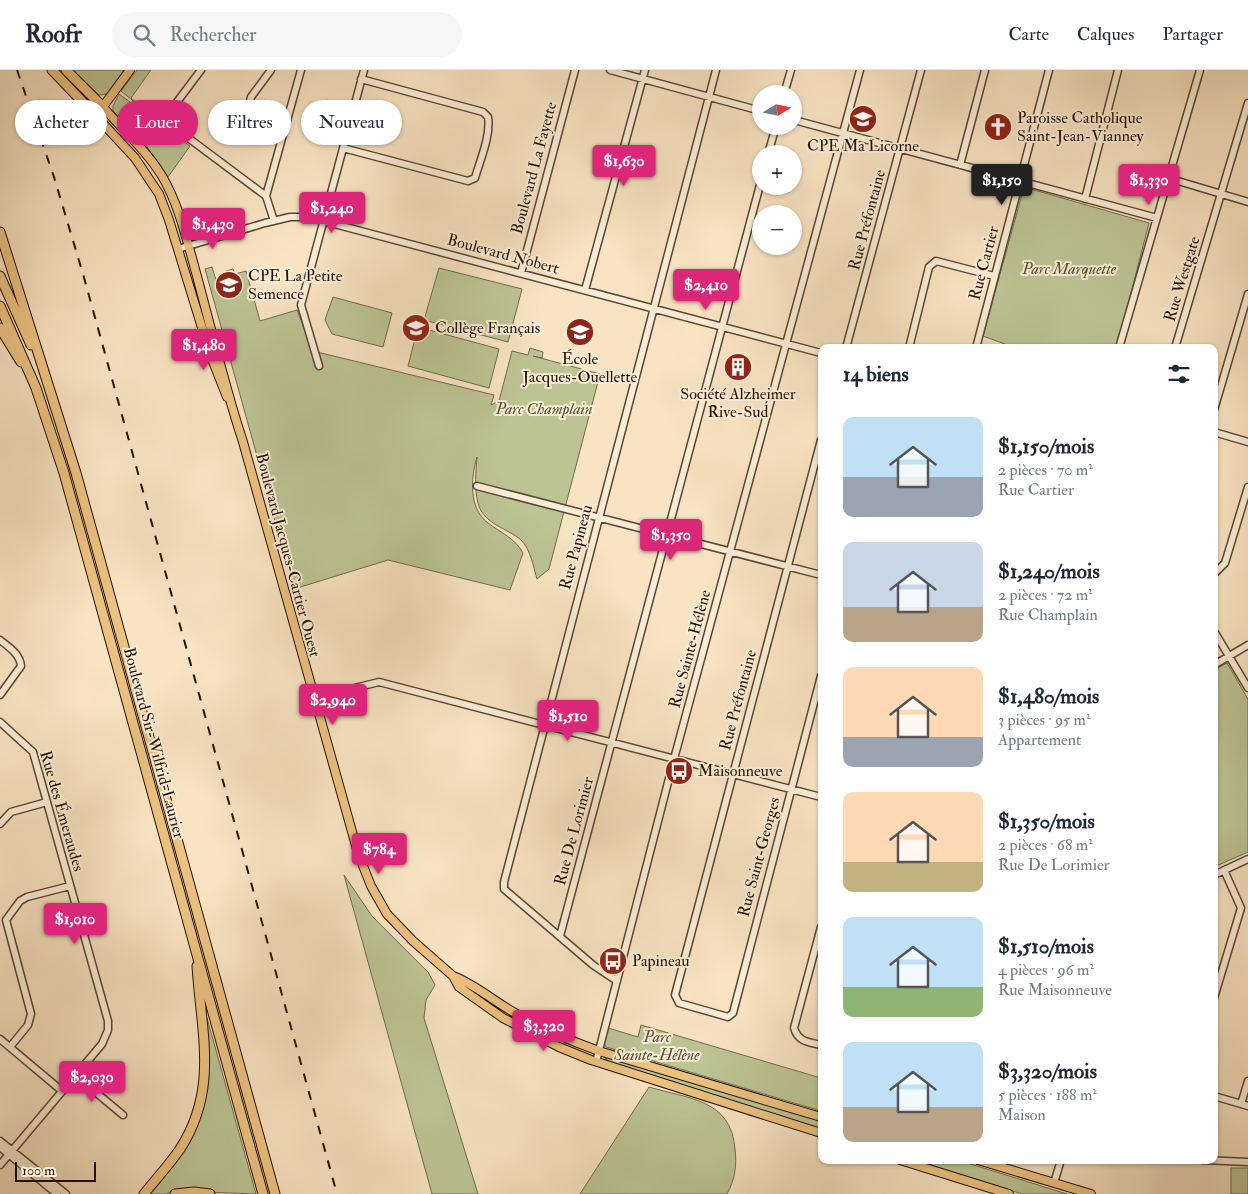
<!DOCTYPE html>
<html lang="fr">
<meta charset="utf-8">
<style>
body{margin:0;font-family:"IM FELL Double Pica",serif;background:#f6f6f7;color:#1f2937;height:100vh;display:flex;flex-direction:column;font-size:19px;white-space:nowrap}
*{box-sizing:border-box;margin:0}
p{font-size:16px;color:#747a83}
.icon{flex:none;width:28px;height:28px;fill:none;stroke:currentColor;stroke-width:2;stroke-linecap:round;stroke-linejoin:round}
.map{position:relative;flex:1;overflow:hidden}
.panel{position:absolute;left:818px;top:274px;width:400px;height:820px;display:flex;flex-direction:column;background:#fff;border-radius:10px;box-shadow:0 1px 4px #0004}
.panel>*{flex:none}
.guide{position:absolute;left:15px;top:30px;width:475px;height:45px;display:flex;gap:10px}
.needle{width:32px;rotate:80deg}
.controls{position:absolute;left:752px;top:15px;display:grid;gap:10px}
.controls a{display:grid;place-items:center;width:50px;height:50px;border-radius:50%;background:#fff;box-shadow:0 1px 4px #0004;font-size:25px}
.scale{position:absolute;left:15px;bottom:12px;width:81px;box-sizing:border-box;padding-left:5px;border:2px solid #251100;border-top:0;font-size:14px;line-height:18px;white-space:nowrap;color:#251100;-webkit-text-stroke:4px #faedd7;paint-order:stroke}
.price{position:absolute;translate:-50% -42px;padding:0 11px;border-radius:5px;background:#db2777;color:#fff;font-size:16px;line-height:32px;filter:drop-shadow(0 1px 2px #0008)}
.price::after{content:'';position:absolute;left:50%;top:30px;width:15px;height:11px;margin-left:-8px;background:inherit;clip-path:polygon(0 0,100% 0,50% 100%)}
.price.on{background:#222;color:#fff}
ul{padding:0;list-style:none}
li{display:flex;align-items:center;gap:15px;height:125px;padding:0 25px}
li span{display:grid;place-items:center;flex:none;width:140px;height:100px;border-radius:10px;color:#555}
li>.icon{margin-inline-start:auto}
span .icon{width:60px;height:60px;fill:#fffc;stroke-width:1}
li b{font-size:21px}
h2{display:flex;justify-content:space-between;align-items:center;height:60px;padding:0 25px;font-size:21px}
.tag{padding:0 18px;border-radius:22px;background:#fff;box-shadow:0 1px 4px #0004;font-size:18px;line-height:45px}
.tag.on{background:#db2777;color:#fff}
header{display:flex;align-items:center;gap:30px;box-sizing:border-box;height:70px;padding:0 25px;background:#fff;border-bottom:1px solid #e0e1e3}
header strong{font-size:24px}
nav{display:flex;gap:28px;margin-inline-start:auto;font-size:18px}
.search{width:350px;height:45px;background:#f6f6f7;display:flex;align-items:center;gap:12px;box-sizing:border-box;padding:0 18px;border-radius:28px;color:#747a83;font-size:19px}
.map>svg:first-child{display:block}
.green{fill:#bcc494;stroke:#706a4a}
.lines{fill:none;stroke-linecap:round;stroke-linejoin:round}
.minor-casing{stroke:#5a4630;stroke-width:9}
.major-casing{stroke:#251100;stroke-width:10}
.highway-casing{stroke:#251100;stroke-width:11}
.minor{stroke:#faedd7;stroke-width:6}
.major{stroke:#ecc281;stroke-width:8}
.highway{stroke:#ecc281;stroke-width:9}
.rail{stroke:#251100;stroke-width:2;stroke-dasharray:9 9;stroke-linecap:butt}
.labels{text-anchor:middle;dominant-baseline:central;stroke-width:4;stroke-linejoin:round;paint-order:stroke}
.poi-label{font-size:16px;fill:#251100;stroke:#faedd7;text-anchor:start}
.street-label{font-size:16px;fill:#251100;stroke:#faedd7}
.park-label{font-size:16px;font-style:italic;fill:#5a5034;stroke:#faedd7}
</style>
<header>
<strong>Roofr</strong>
<div class="search"><svg class="icon" aria-label="search" viewBox="0 0 24 24"><circle cx="10" cy="10" r="6"/><path d="M15 15l6 6"/></svg>Rechercher</div>
<nav><a>Carte</a><a>Calques</a><a>Partager</a></nav>
</header>
<div class="map">
<svg width="1248" height="1124" viewBox="0 0 1248 1124">
<rect width="100%" height="100%" fill="#f8e3c2"/>
<filter id="stains"><feTurbulence type="fractalNoise" baseFrequency=".004" numOctaves="4"/><feColorMatrix values="0 0 0 0 .2 0 0 0 0 .09 0 0 0 0 .02 0 0 0 .5 -.17"/></filter>
<radialGradient id="worn" r=".72"><stop offset=".6" stop-color="#630" stop-opacity="0"/><stop offset="1" stop-color="#630" stop-opacity=".3"/></radialGradient>
<!-- green -->
<path class="green" d="M73 0H124L107 24 99 25Z
M137 0H151L131 28 157 50 121 21Z
M119 24 190 76 168 107 145 74 113 41V36Z
M1024 117 1149 153 1117 277H1013L983 266Z
M212 197 216 210 227 207 226 201 233 199 235 204 246 201 260 251 297 240 313 281 494 325 491 335 499 331 512 281 528 285 530 278 543 282 542 288 533 286 600 304 549 499 537 509C533 496 531 480 521 470 507 458 483 454 478 433 474 418 476 401 477 387 471 407 468 438 488 453 501 463 515 468 523 483L510 520 388 490 294 519 205 199Z
M439 198 522 219 508 272 424 250Z
M333 227 392 243 383 277 332 264 325 250Z
M418 257 499 279 489 318 408 296Z
M1227 593 1248 629V782L1214 797V600Z
M344 805 372 846 428 902 435 915 426 930 424 948 478 1124H432Z
M207 948 256 1124 175 1121 166 1124H148L198 1046 204 949Z
M641 955 821 1008V1041L606 977 604 973 608 958 638 967Z
M610 987 821 1051V1060L608 991 605 989Z
M649 1017C689 1029 731 1029 735 1079 737 1096 735 1109 727 1124H580Z
M931 1090H958L1067 1124H1022L933 1096 930 1094Z
M1231 1098H1248V1124H1231Z"/>
<g class="lines">
<defs>
<path id="minor" d="M201 0 168 44 167 52 266 126 274 151
M610 0 761 41
M784 24 791 0
M249 36 251 27 271 0
M794 50 1157 148
M343 78 468 111 475 108C480 90 491 66 488 47L483 42 361 9
M768 84 776 56
M960 95 985 0
M1168 108 1248 132
M266 126 301 0
M1085 129 1118 0
M178 179 265 153 290 147H308L821 283
M521 203 575 0
M585 220 645 0
M846 278 921 0
M909 278 929 197 936 191 994 206
M976 278 1049 0
M1119 278 1200 0
M1175 278 1248 33
M319 296 301 235 364 0
M1214 340 1248 224
M1214 362 1248 372
M821 370 675 925 679 933 728 947 733 943 821 606
M477 416 821 505
M1214 504 1225 493 1248 417
M1214 561 1248 618
M0 570C9 577 20 584 21 596L0 625
M1214 595 1248 575
M314 628 379 612 821 727
M0 652 33 682 108 951V960L102 974 0 1095
M0 754 11 742 47 732
M1214 805 1248 789
M821 857 794 958C798 972 809 972 821 975
M560 866 761 111
M617 911 593 895 504 819V812L716 0
M1214 928 1241 838 1224 800
M0 969 62 1021
M10 977 28 955 31 944 6 850 20 831 27 827 70 816
M596 992 674 689 860 0
M75 1005 123 1045
M1214 1026 1248 1036
M1241 1034 1248 1011
M0 1071 66 1124
M0 1077 57 1124
M1202 1090 1248 1092
M1054 1113 1061 1090"/>
<path id="major" d="M130 0 96 46 135 88 159 124 169 150 210 284 227 327
M103 37C123 60 146 80 162 106 179 135 186 167 195 199 211 257 224 315 243 372L358 783 371 816 387 844 413 871 453 906 459 917 503 948 559 977 591 990 821 1063
M453 906C474 914 491 929 510 940 538 957 568 970 599 981L821 1047
M900 1090 1009 1124
M978 1090 1091 1124"/>
<path id="highway" d="M52 0 96 46
M66 0 103 37
M0 162 76 403 275 1124
M0 206 31 275
M0 236 36 318 64 403 263 1124
M0 258 21 292
M144 1124C156 1109 169 1095 180 1079 219 1019 201 962 197 896
M175 1124 194 1122 210 1124"/>
</defs>
<!-- minor casing -->
<use href="#minor" class="minor-casing"/>
<!-- major casing -->
<use href="#major" class="major-casing"/>
<!-- highway casing -->
<use href="#highway" class="highway-casing"/>
<!-- minor -->
<use href="#minor" class="minor"/>
<!-- major -->
<use href="#major" class="major"/>
<!-- highway -->
<use href="#highway" class="highway"/>
<!-- rail -->
<path class="rail" d="M17 0 54 107 83 204 337 1124"/>
</g>
<!-- icons -->
<defs>
<symbol id="school-disc" viewBox="-11 -11 22 22"><circle r="9.5" fill="#8f2418" stroke="#faedd7"/><path d="M0-5L7-2L0 1L-7-2ZM-4 1L0 2.5L4 1V4Q0 6-4 4Z" fill="#fff"/></symbol>
<symbol id="church-disc" viewBox="-11 -11 22 22"><circle r="9.5" fill="#8f2418" stroke="#faedd7"/><path d="M-1.2-6h2.4v3.5h3.3v2.4h-3.3V6h-2.4V-.1h-3.3v-2.4h3.3Z" fill="#fff"/></symbol>
<symbol id="university-disc" viewBox="-11 -11 22 22"><circle r="9.5" fill="#8f2418" stroke="#faedd7"/><path d="M0-5L7-2L0 1L-7-2ZM-4 1L0 2.5L4 1V4Q0 6-4 4Z" fill="#fff"/></symbol>
<symbol id="building-disc" viewBox="-11 -11 22 22"><circle r="9.5" fill="#8f2418" stroke="#faedd7"/><path d="M-4-6H4V6H1V3H-1V6H-4ZM-2.5-4.3h1.7v1.8h-1.7ZM.8-4.3h1.7v1.8H.8ZM-2.5-1h1.7V.8h-1.7ZM.8-1h1.7V.8H.8Z" fill="#fff"/></symbol>
<symbol id="bus-disc" viewBox="-11 -11 22 22"><circle r="9.5" fill="#8f2418" stroke="#faedd7"/><path d="M-5-6H5V4H4V6H2V4H-2V6H-4V4H-5ZM-3.5-4V0h7V-4ZM-3.5 1.2v1.5H-2V1.2ZM2 1.2v1.5H3.5V1.2Z" fill="#fff"/></symbol>
</defs>
<g fill-rule="evenodd">
<use href="#school-disc" x="847" y="33" width="32" height="32"/>
<use href="#church-disc" x="982" y="41" width="32" height="32"/>
<use href="#school-disc" x="213" y="199" width="32" height="32"/>
<use href="#university-disc" x="400" y="242" width="32" height="32"/>
<use href="#school-disc" x="564" y="246" width="32" height="32"/>
<use href="#building-disc" x="722" y="281" width="32" height="32"/>
<use href="#bus-disc" x="663" y="685" width="32" height="32"/>
<use href="#bus-disc" x="597" y="875" width="32" height="32"/>
</g>
<g class="labels">
<!-- poi labels -->
<g class="poi-label">
<text x="1017" y="48">Paroisse Catholique<tspan x="1017" dy="18">Saint-Jean-Vianney</tspan></text>
<text x="863" y="76" text-anchor="middle">CPE Ma Licorne</text>
<text x="248" y="206">CPE La Petite<tspan x="248" dy="18">Semence</tspan></text>
<text x="435" y="258">Collège Français</text>
<text x="580" y="289" text-anchor="middle">École<tspan x="580" dy="18">Jacques-Ouellette</tspan></text>
<text x="738" y="324" text-anchor="middle">Société Alzheimer<tspan x="738" dy="18">Rive-Sud</tspan></text>
<text x="698" y="701">Maisonneuve</text>
<text x="632" y="891">Papineau</text>
</g>
<!-- street labels -->
<g class="street-label">
<text transform="translate(534 98) rotate(-75)">Boulevard La Fayette</text>
<text transform="translate(867 150) rotate(-75)">Rue Préfontaine</text>
<text transform="translate(503 184) rotate(15)">Boulevard Nobert</text>
<text transform="translate(984 193) rotate(-75)">Rue Cartier</text>
<text transform="translate(1182 209) rotate(-73)">Rue Westgate</text>
<text transform="translate(576 477) rotate(-75)">Rue Papineau</text>
<text transform="translate(288 485) rotate(75)">Boulevard Jacques-Cartier Ouest</text>
<text transform="translate(690 579) rotate(-75)">Rue Sainte-Hélène</text>
<text transform="translate(738 630) rotate(-75)">Rue Préfontaine</text>
<text transform="translate(154 673) rotate(75)">Boulevard Sir-Wilfrid-Laurier</text>
<text transform="translate(62 741) rotate(74)">Rue des Émeraudes</text>
<text transform="translate(574 761) rotate(-75)">Rue De Lorimier</text>
<text transform="translate(759 787) rotate(-75)">Rue Saint-Georges</text>
</g>
<!-- park labels -->
<g class="park-label">
<text x="1069" y="199">Parc Marquette</text>
<text x="544" y="339">Parc Champlain</text>
<text x="657" y="967">Parc<tspan x="657" dy="18">Sainte-Hélène</tspan></text>
</g>
</g>
<rect width="100%" height="100%" filter="url(#stains)"/>
<rect width="100%" height="100%" fill="url(#worn)"/>
</svg>
<div class="controls">
<a><svg class="needle" viewBox="-14 -14 28 28"><path d="M0-13l5 13h-10z" fill="#e53935"/><path d="M0 13l5-13h-10z" fill="#747a83"/></svg></a>
<a>+</a>
<a>−</a>
</div>
<div class="scale">100 m</div>
<b class="price" style="left:624px;top:117px">$1,630</b>
<b class="price on" style="left:1002px;top:136px">$1,150</b>
<b class="price" style="left:1149px;top:136px">$1,330</b>
<b class="price" style="left:332px;top:164px">$1,240</b>
<b class="price" style="left:213px;top:180px">$1,430</b>
<b class="price" style="left:706px;top:241px">$2,410</b>
<b class="price" style="left:204px;top:301px">$1,480</b>
<b class="price" style="left:671px;top:491px">$1,350</b>
<b class="price" style="left:333px;top:656px">$2,940</b>
<b class="price" style="left:568px;top:672px">$1,510</b>
<b class="price" style="left:379px;top:805px">$784</b>
<b class="price" style="left:75px;top:875px">$1,010</b>
<b class="price" style="left:544px;top:982px">$3,320</b>
<b class="price" style="left:92px;top:1033px">$2,030</b>
<div class="guide">
<a class="tag">Acheter</a>
<a class="tag on">Louer</a>
<a class="tag">Filtres</a>
<a class="tag">Nouveau</a>
</div>
<section class="panel">
<h2>14 biens<svg class="icon" aria-label="filters" viewBox="0 0 24 24"><path d="M4 7h16M4 17h16"/><circle cx="9" cy="7" r="2"/><circle cx="15" cy="17" r="2"/></svg></h2>
<ul>
<li><span style="background:linear-gradient(#bfe0f5 60%,#9aa5b1 0)"><svg class="icon" aria-label="home" viewBox="0 0 24 24"><path d="M3 11l9-7 9 7M6 9v11h12V9"/></svg></span><div><b>$1,150/mois</b><p>2 pièces · 70 m²</p><p>Rue Cartier</p></div></li>
<li><span style="background:linear-gradient(#c9d6e8 65%,#b9a48a 0)"><svg class="icon" aria-label="home" viewBox="0 0 24 24"><path d="M3 11l9-7 9 7M6 9v11h12V9"/></svg></span><div><b>$1,240/mois</b><p>2 pièces · 72 m²</p><p>Rue Champlain</p></div></li>
<li><span style="background:linear-gradient(#ffd9b3 70%,#9aa5b1 0)"><svg class="icon" aria-label="home" viewBox="0 0 24 24"><path d="M3 11l9-7 9 7M6 9v11h12V9"/></svg></span><div><b>$1,480/mois</b><p>3 pièces · 95 m²</p><p>Appartement</p></div></li>
<li><span style="background:linear-gradient(#ffd9b3 70%,#c2b280 0)"><svg class="icon" aria-label="home" viewBox="0 0 24 24"><path d="M3 11l9-7 9 7M6 9v11h12V9"/></svg></span><div><b>$1,350/mois</b><p>2 pièces · 68 m²</p><p>Rue De Lorimier</p></div></li>
<li><span style="background:linear-gradient(#bfe0f5 70%,#8fb573 0)"><svg class="icon" aria-label="home" viewBox="0 0 24 24"><path d="M3 11l9-7 9 7M6 9v11h12V9"/></svg></span><div><b>$1,510/mois</b><p>4 pièces · 96 m²</p><p>Rue Maisonneuve</p></div></li>
<li><span style="background:linear-gradient(#bfe0f5 65%,#b9a48a 0)"><svg class="icon" aria-label="home" viewBox="0 0 24 24"><path d="M3 11l9-7 9 7M6 9v11h12V9"/></svg></span><div><b>$3,320/mois</b><p>5 pièces · 188 m²</p><p>Maison</p></div></li>
</ul>
</section>
</div>
